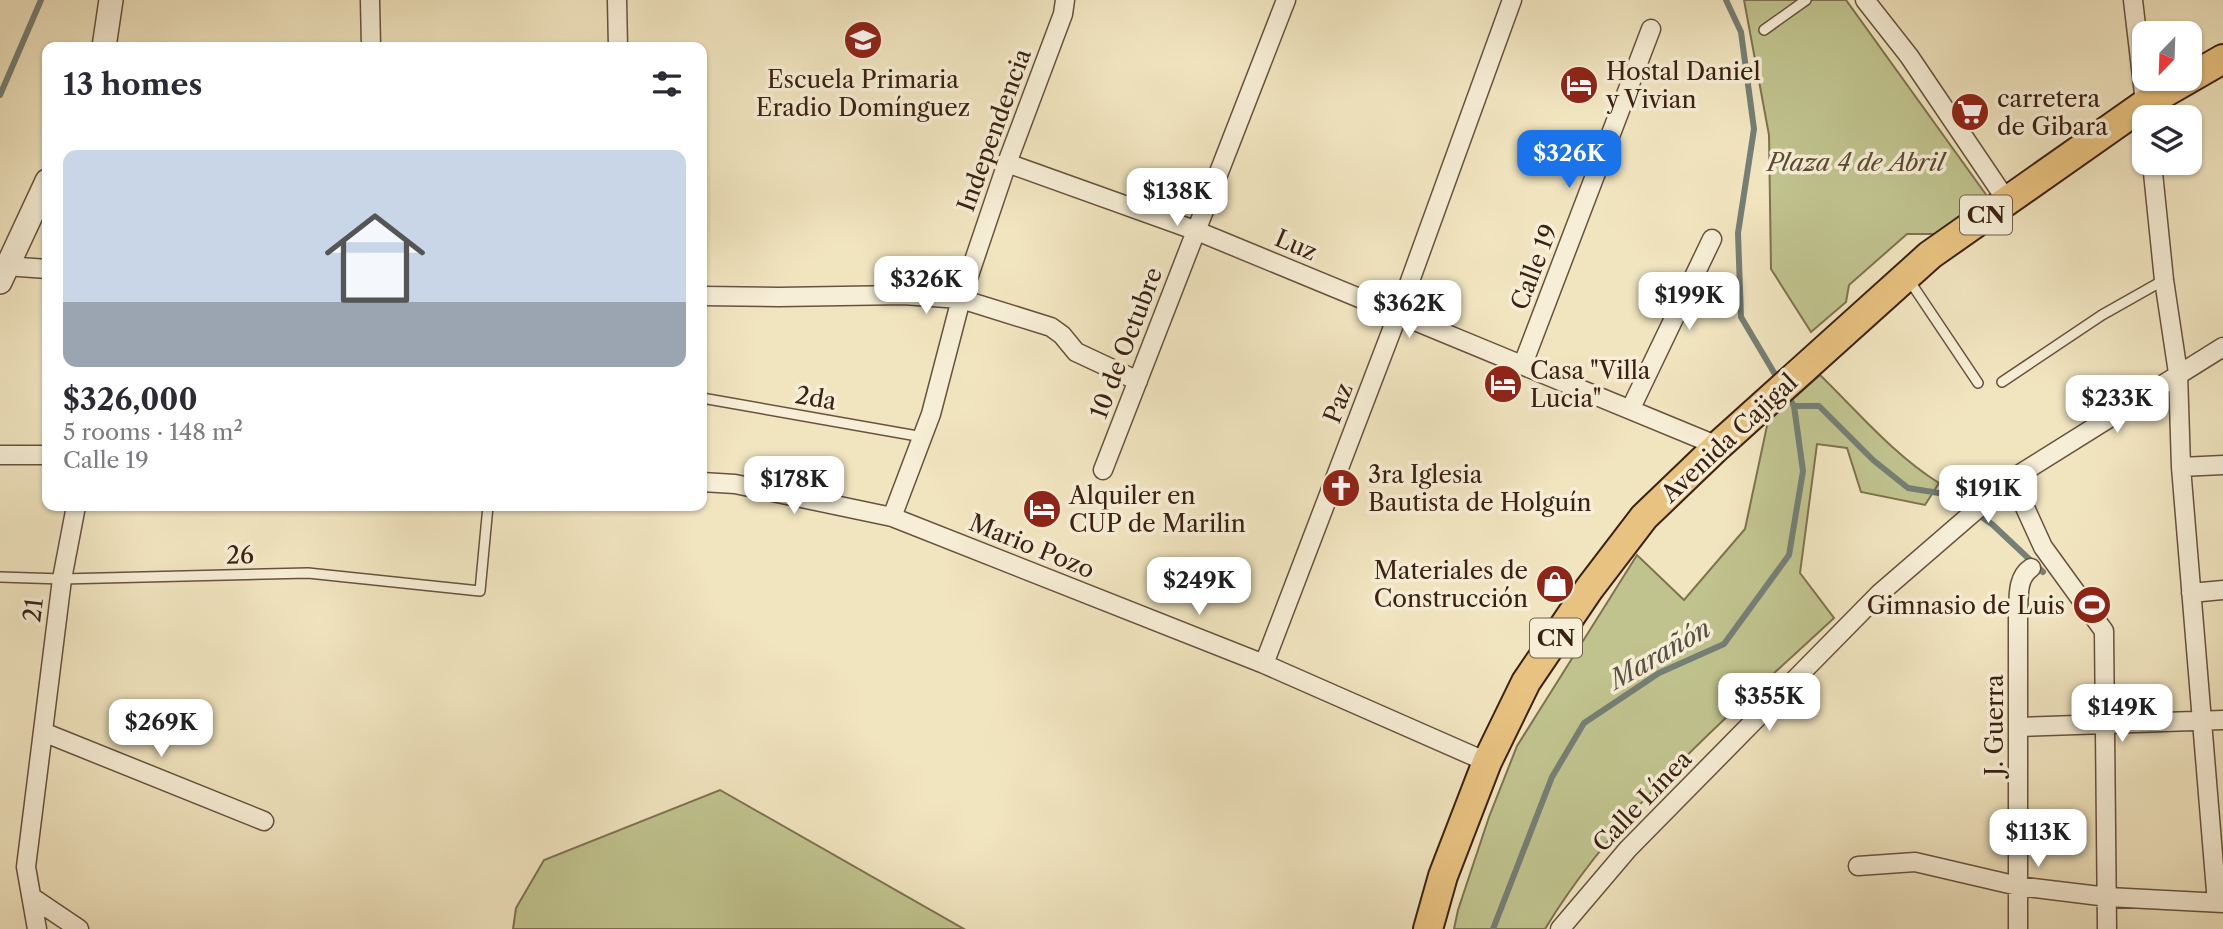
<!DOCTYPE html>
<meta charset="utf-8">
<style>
body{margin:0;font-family:"Libre Caslon Text",serif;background:#f2f2f3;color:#2b2b33;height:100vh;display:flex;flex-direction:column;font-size:26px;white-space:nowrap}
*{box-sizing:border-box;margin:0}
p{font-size:23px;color:#7c7c81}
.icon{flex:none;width:38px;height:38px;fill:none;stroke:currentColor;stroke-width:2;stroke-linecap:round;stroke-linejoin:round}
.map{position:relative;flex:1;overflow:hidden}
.details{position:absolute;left:42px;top:42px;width:665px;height:469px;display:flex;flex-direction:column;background:#fff;border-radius:14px;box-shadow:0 2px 5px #0004}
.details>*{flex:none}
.needle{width:46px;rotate:203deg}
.controls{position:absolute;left:2132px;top:21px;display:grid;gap:14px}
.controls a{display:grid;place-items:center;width:70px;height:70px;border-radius:14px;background:#fff;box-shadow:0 2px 5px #0004;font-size:35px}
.price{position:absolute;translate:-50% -60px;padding:0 16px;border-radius:14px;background:#fff;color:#222;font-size:23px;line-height:46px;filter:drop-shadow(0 2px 4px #0008)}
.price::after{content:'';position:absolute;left:50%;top:42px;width:21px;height:16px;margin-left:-10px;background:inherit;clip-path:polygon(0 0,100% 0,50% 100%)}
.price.active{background:#1a73e8;color:#fff}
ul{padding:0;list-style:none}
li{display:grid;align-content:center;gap:14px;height:371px;padding:0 21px}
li+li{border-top:2px solid #e1e1e2}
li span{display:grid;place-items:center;height:217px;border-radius:14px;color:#555}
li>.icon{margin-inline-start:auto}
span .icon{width:126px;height:126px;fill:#fffc;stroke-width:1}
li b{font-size:30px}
h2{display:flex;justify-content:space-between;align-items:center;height:84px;padding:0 21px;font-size:30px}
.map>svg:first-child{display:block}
.green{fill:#c0c38e;stroke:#7e7250;stroke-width:2}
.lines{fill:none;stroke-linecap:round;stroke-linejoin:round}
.stream{stroke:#757f75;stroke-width:6}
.service-casing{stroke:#68523e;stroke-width:12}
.minor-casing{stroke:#68523e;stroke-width:21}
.tertiary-casing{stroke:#68523e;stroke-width:26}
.primary-casing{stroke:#3b2113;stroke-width:32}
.service{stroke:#f6eed6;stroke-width:9}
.minor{stroke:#f6eed6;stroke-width:18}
.tertiary{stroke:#f6eed6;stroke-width:23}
.primary{stroke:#e8c280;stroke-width:28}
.labels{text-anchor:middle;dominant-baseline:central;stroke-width:7;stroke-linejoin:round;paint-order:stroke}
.shield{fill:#f6eed6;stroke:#735e4e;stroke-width:2}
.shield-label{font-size:23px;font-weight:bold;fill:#3b2113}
.poi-label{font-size:24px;fill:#3b2113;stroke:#f6eed6;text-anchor:start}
.street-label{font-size:24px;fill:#3b2113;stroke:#f6eed6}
.park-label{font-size:24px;font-style:italic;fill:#5c4a32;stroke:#f6eed6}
.water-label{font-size:26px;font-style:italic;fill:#585044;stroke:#f6eed6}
</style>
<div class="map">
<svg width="2223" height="929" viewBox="0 0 2223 929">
<rect width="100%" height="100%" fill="#f1e5c0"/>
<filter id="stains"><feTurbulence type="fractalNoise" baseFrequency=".00286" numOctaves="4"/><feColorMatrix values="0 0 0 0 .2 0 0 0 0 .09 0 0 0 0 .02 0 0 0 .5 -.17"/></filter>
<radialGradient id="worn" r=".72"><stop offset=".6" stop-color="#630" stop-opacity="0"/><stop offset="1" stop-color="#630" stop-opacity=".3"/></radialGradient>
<!-- green -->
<path class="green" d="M1744 0H1846L1987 196 1935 234H1907L1849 285 1846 302 1811 332 1771 269 1769 135Z
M1820 375C1858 412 1894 455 1939 483L1925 505 1861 492 1847 448 1817 444 1800 573 1834 618C1731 714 1619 807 1545 929H1454L1458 910 1489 817 1517 746 1637 555 1684 600 1745 529 1768 421Z
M720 790 964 929H513L516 908 544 860Z"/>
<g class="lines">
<!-- stream -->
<path class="stream" d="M1726 0 1741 32 1754 129 1738 233 1741 317 1779 381
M0 95 41 0
M1794 406H1819L1873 460 1908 488 1951 495 1993 525 2043 572
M1493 929 1552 777 1584 723 1659 673 1724 644 1789 555 1803 471 1794 406 1786 393"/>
<defs>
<path id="service" d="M1764 30 1806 0
M1909 280 1978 383
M2002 382 2102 315 2164 280
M702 398 923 437
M0 577 62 579 308 573 480 591 488 506"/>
<path id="minor" d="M370 0 371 47
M617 0 618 47
M1865 0 1909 56 2007 201
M2133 0 2146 111
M1007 163 1197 231 1718 446
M2152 163 2164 280 2178 373 2181 467 2217 903
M6 266 47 269
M702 296 779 297 903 295 961 299 1051 327 1062 335 1076 352 1138 381
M1523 364 1651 29
M1631 408 1712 239
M0 455H47
M2181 467 2223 465
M1103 470 1286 0
M2012 479 2043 547 2104 631 2107 929
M702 482 735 484 892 517 1264 664 1487 762
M892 517 931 414 961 299 1007 163 1063 14 1065 0
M2191 593 2223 590
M1264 664 1398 314 1512 0
M2018 727 2223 720
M43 732 264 821
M1858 866 1915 862 2018 886 2108 897 2223 903
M33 898 79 929
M37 929 26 867 62 579 76 506
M1560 929 1628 849 1879 594 2012 479 2223 347
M2018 929V616C2019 599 2016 578 2031 568"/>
<path id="tertiary" d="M104 47 111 0
M0 282 47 181"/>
<path id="primary" d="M1428 929 1443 876 1487 762 1526 682 1589 589 1644 517 1718 446 1930 255 2145 104 2223 59"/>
</defs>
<!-- service casing -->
<use href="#service" class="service-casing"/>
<!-- minor casing -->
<use href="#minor" class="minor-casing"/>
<!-- tertiary casing -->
<use href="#tertiary" class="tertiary-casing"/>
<!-- primary casing -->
<use href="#primary" class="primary-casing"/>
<!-- service -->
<use href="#service" class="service"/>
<!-- minor -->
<use href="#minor" class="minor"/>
<!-- tertiary -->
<use href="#tertiary" class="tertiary"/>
<!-- primary -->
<use href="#primary" class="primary"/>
</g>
<!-- icons -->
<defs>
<symbol id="school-disc" viewBox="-11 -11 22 22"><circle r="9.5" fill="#8f2418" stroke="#f6eed6"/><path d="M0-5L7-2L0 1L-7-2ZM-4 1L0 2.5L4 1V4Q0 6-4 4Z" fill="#fff"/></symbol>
<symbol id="hotel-disc" viewBox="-11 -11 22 22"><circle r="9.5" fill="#8f2418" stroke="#f6eed6"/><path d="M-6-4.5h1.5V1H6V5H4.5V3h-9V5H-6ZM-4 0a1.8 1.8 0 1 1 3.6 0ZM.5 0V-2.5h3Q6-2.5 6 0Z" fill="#fff"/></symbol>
<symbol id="supermarket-disc" viewBox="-11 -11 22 22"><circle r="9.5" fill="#8f2418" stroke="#f6eed6"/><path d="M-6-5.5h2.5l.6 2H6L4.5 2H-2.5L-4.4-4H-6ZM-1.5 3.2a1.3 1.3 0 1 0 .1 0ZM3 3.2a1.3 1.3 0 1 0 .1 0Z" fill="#fff"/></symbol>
<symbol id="church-disc" viewBox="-11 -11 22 22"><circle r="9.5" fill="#8f2418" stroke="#f6eed6"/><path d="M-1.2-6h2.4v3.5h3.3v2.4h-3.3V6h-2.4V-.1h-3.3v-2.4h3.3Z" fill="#fff"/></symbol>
<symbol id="shop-disc" viewBox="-11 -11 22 22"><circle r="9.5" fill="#8f2418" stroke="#f6eed6"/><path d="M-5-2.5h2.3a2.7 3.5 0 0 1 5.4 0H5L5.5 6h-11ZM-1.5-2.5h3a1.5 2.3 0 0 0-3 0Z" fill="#fff"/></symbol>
<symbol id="stadium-disc" viewBox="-11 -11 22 22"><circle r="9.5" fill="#8f2418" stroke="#f6eed6"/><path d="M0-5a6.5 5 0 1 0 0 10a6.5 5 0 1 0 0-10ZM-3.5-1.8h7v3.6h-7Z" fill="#fff"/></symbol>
</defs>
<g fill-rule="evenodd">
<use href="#school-disc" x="841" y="18" width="44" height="44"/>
<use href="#hotel-disc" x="1557" y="63" width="44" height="44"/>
<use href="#supermarket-disc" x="1948" y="90" width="44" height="44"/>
<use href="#hotel-disc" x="1481" y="362" width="44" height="44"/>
<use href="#church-disc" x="1319" y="466" width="44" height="44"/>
<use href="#hotel-disc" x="1020" y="487" width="44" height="44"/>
<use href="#shop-disc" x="1533" y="562" width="44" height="44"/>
<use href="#stadium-disc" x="2070" y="583" width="44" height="44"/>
</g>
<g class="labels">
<!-- shield labels -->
<g class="shield">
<rect x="1960" y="195.5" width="52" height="39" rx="5"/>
<rect x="1530" y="618.5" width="52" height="39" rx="5"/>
</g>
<g class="shield-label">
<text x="1986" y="215">CN</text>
<text x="1556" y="638">CN</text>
</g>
<!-- poi labels -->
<g class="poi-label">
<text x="1606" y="71">Hostal Daniel<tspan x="1606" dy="28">y Vivian</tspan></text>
<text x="863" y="79" text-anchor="middle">Escuela Primaria<tspan x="863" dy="28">Eradio Domínguez</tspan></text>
<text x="1997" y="98">carretera<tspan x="1997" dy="28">de Gibara</tspan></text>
<text x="1530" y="370">Casa "Villa<tspan x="1530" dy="28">Lucia"</tspan></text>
<text x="1368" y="474">3ra Iglesia<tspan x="1368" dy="28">Bautista de Holguín</tspan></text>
<text x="1069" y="495">Alquiler en<tspan x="1069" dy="28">CUP de Marilin</tspan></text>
<text x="1528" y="570" text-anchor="end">Materiales de<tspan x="1528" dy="28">Construcción</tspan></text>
<text x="2065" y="605" text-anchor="end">Gimnasio de Luis</text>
</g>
<!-- street labels -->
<g class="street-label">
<text transform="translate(994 130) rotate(-70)">Independencia</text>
<text transform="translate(1296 245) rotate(23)">Luz</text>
<text transform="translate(1534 267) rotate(-69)">Calle 19</text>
<text transform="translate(1126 343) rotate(-69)">10 de Octubre</text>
<text transform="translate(816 398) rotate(10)">2da</text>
<text transform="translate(1338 403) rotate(-69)">Paz</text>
<text transform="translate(1729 438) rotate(-43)">Avenida Cajigal</text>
<text transform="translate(1032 546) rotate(22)">Mario Pozo</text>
<text transform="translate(240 555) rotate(-1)">26</text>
<text transform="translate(33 610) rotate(-83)">21</text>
<text transform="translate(1994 725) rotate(-90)">J. Guerra</text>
<text transform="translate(1642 801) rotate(-46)">Calle Línea</text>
</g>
<!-- park labels -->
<g class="park-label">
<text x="1856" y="162">Plaza 4 de Abril</text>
</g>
<!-- water labels -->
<g class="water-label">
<text transform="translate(1660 654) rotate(-30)">Marañón</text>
</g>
</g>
<rect width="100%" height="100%" filter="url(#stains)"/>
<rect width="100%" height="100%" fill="url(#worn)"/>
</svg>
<div class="controls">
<a><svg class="needle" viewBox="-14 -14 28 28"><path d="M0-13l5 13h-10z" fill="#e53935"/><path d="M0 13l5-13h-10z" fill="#7c7c81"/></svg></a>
<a><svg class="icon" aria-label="layers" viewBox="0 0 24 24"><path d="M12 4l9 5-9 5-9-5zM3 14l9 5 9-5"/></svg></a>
</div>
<b class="price active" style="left:1569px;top:190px">$326K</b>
<b class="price" style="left:1177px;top:228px">$138K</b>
<b class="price" style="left:926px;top:316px">$326K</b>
<b class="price" style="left:1689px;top:332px">$199K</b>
<b class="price" style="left:1409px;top:340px">$362K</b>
<b class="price" style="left:2117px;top:435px">$233K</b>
<b class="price" style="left:794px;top:516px">$178K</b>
<b class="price" style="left:1988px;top:525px">$191K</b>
<b class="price" style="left:1199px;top:617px">$249K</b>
<b class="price" style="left:1769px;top:733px">$355K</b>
<b class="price" style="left:2122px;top:744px">$149K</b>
<b class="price" style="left:161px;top:759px">$269K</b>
<b class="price" style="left:2038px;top:869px">$113K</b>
<section class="details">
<h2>13 homes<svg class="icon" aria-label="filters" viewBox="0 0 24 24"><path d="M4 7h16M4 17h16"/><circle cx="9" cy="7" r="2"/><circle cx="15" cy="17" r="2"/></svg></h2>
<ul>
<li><span style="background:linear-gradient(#c9d6e8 70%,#9aa5b1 0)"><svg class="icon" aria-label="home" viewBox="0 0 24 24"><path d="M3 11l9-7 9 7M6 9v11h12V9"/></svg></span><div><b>$326,000</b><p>5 rooms · 148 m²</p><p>Calle 19</p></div></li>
</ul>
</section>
</div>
